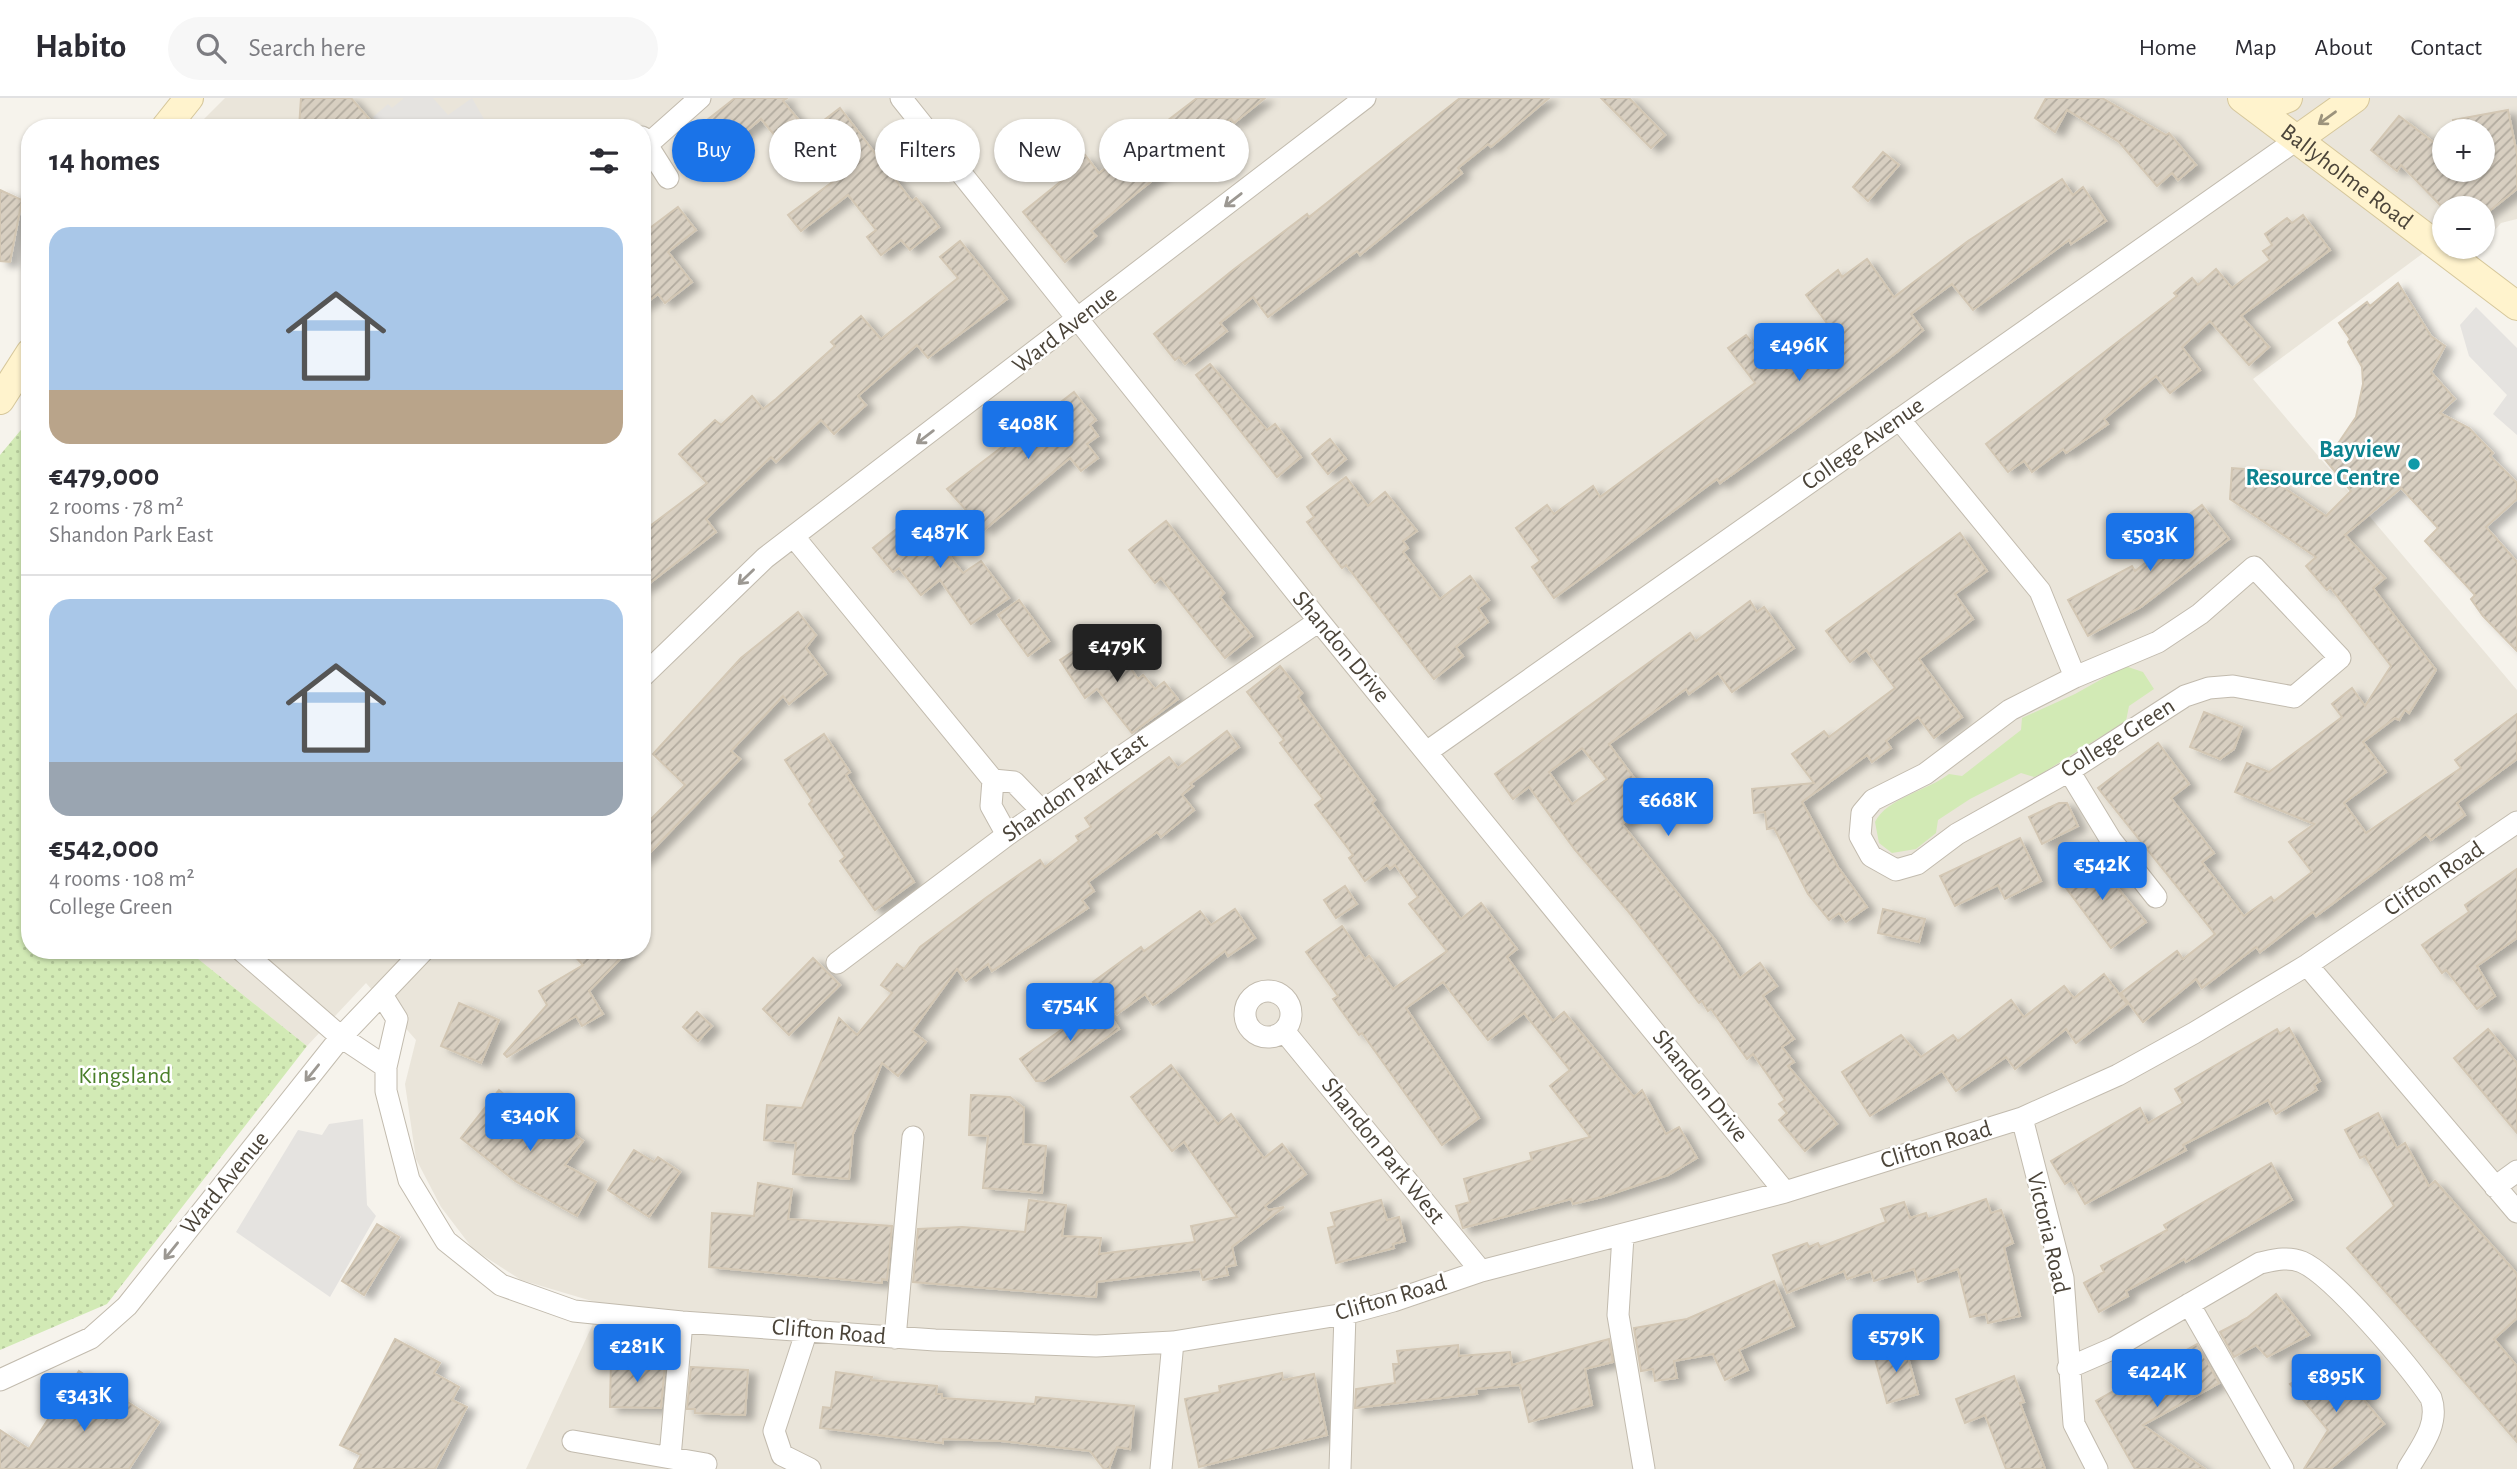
<!DOCTYPE html>
<meta charset="utf-8">
<style>
body{margin:0;font-family:"Alegreya Sans",sans-serif;background:#f7f7f7;color:#2b2b33;height:100vh;display:flex;flex-direction:column;font-size:26px;white-space:nowrap}
*{box-sizing:border-box;margin:0}
p{font-size:23px;color:#7c7c81}
.icon{flex:none;width:38px;height:38px;fill:none;stroke:currentColor;stroke-width:2;stroke-linecap:round;stroke-linejoin:round}
.map{position:relative;flex:1;overflow:hidden}
.panel{position:absolute;left:21px;top:21px;width:630px;height:840px;display:flex;flex-direction:column;background:#fff;border-radius:28px;box-shadow:0 2px 5px #0004}
.panel>*{flex:none}
.top-card{position:absolute;left:672px;top:21px;width:665px;height:63px;display:flex;gap:14px}
.buttons{position:absolute;left:2432px;top:21px;display:grid;gap:14px}
.buttons a{display:grid;place-items:center;width:63px;height:63px;border-radius:50%;background:#fff;box-shadow:0 2px 5px #0004;font-size:35px}
.price{position:absolute;translate:-50% -60px;padding:0 16px;border-radius:7px;background:#1a73e8;color:#fff;font-size:23px;line-height:46px;filter:drop-shadow(0 2px 4px #0008)}
.price::after{content:'';position:absolute;left:50%;top:42px;width:21px;height:16px;margin-left:-10px;background:inherit;clip-path:polygon(0 0,100% 0,50% 100%)}
.price.active{background:#222;color:#fff}
ul{padding:0;list-style:none}
li{display:grid;align-content:center;gap:14px;height:371px;padding:0 28px}
li+li{border-top:2px solid #e1e1e2}
li span{display:grid;place-items:center;height:217px;border-radius:21px;color:#555}
li>.icon{margin-inline-start:auto}
span .icon{width:126px;height:126px;fill:#fffc;stroke-width:1}
li b{font-size:30px}
h2{display:flex;justify-content:space-between;align-items:center;height:84px;padding:0 28px;font-size:30px}
.tag{padding:0 24px;border-radius:32px;background:#fff;box-shadow:0 2px 5px #0004;font-size:24px;line-height:63px}
.tag.active{background:#1a73e8;color:#fff}
header{display:flex;align-items:center;gap:42px;box-sizing:border-box;height:98px;padding:0 35px;background:#fff;border-bottom:2px solid #e1e1e2}
header strong{font-size:33px}
nav{display:flex;gap:38px;margin-inline-start:auto;font-size:24px}
.search{width:490px;height:63px;background:#f7f7f7;display:flex;align-items:center;gap:18px;box-sizing:border-box;padding:0 24px;border-radius:38px;color:#7c7c81;font-size:26px}
.map>svg:first-child{display:block}
.residential{fill:#eae5da;fill-rule:evenodd}
.green{fill:#d2eab5}
.park{fill:url(#park-dots)}
.parking{fill:#e5e3e0}
.building{fill:url(#building-hatch);stroke:#d3c7b4;stroke-width:2;fill-rule:evenodd;filter:url(#shadow)}
.lines{fill:none;stroke-linecap:round;stroke-linejoin:round}
.street-casing{stroke:#c2bbae;stroke-width:23}
.secondary-casing{stroke:#d6c79b;stroke-width:30}
.street{stroke:#fff;stroke-width:21}
.secondary{stroke:#fff3cd;stroke-width:28}
.oneway{stroke:#9c937c}
.oneway2{stroke:#9c9892}
.culture-dot{fill:#0f9aa8;stroke:#fff;stroke-width:2.5}
.labels{text-anchor:middle;dominant-baseline:central;stroke-width:5;stroke-linejoin:round;paint-order:stroke}
.street-label{font-size:24px;fill:#4b4439;stroke:#fff}
.culture-label{font-size:24px;font-weight:bold;fill:#0d838f;stroke:#fff;text-anchor:end}
.park-label{font-size:24px;fill:#4a7f2a;stroke:#fff}
</style>
<header>
<strong>Habito</strong>
<div class="search"><svg class="icon" aria-label="search" viewBox="0 0 24 24"><circle cx="10" cy="10" r="6"/><path d="M15 15l6 6"/></svg>Search here</div>
<nav><a>Home</a><a>Map</a><a>About</a><a>Contact</a></nav>
</header>
<div class="map">
<svg width="2517" height="1371" viewBox="0 0 2517 1371">
<defs>
<pattern id="park-dots" width="8" height="8" patternUnits="userSpaceOnUse" patternTransform="scale(1.75)"><rect width="8" height="8" fill="#d2eab5"/><path d="M2 2h.1M6 6h.1" fill="none" stroke="#b6ca9c" stroke-width="1.8" stroke-linecap="round"/></pattern>
<pattern id="building-hatch" width="6" height="6" patternUnits="userSpaceOnUse" patternTransform="scale(1.75)"><rect width="6" height="6" fill="#d8cfc1"/><path d="M-1 1l2-2M0 6l6-6M5 7l2-2" fill="none" stroke="#b1aa9e"/></pattern>
<filter id="shadow"><feDropShadow dx="8" dy="4.5" stdDeviation="3.5" flood-color="#0004"/></filter>
</defs>
<rect width="100%" height="100%" fill="#f6f3ec"/>
<!-- residential -->
<path class="residential" d="M225 0H2517V121L2501 125 2483 145V110H2445V139L2253 281 2517 592V1371H526L602 1206 521 1182 473 1151 441 1109 416 1061 405 986 416 942 366 885 307 948 187 852H642V30H195ZM2445 33H2483V72H2445Z"/>
<!-- green -->
<path class="green" d="M2125 568 2143 574 2154 591 2129 608 2126 623 2041 676 2034 679 2021 675 1970 701 1938 722 1936 735 1916 751 1892 755 1879 745 1875 724C1887 700 1927 693 1949 676L1962 678 2021 632 2022 620 2075 596Z"/>
<!-- park -->
<path class="park" d="M30 321V852H187L307 948 107 1206 0 1252V357Z"/>
<!-- parking -->
<path class="parking" d="M404 0H433L448 17 472 0 489 30H382L373 19 388 6 392 10Z
M2476 209 2517 250V337L2493 316 2507 297 2469 258 2460 227Z
M363 1021 367 1107 376 1118 330 1199 236 1134 298 1032 322 1037 329 1026Z"/>
<!-- building -->
<path class="building" d="M301 0H351L377 30H299Z
M735 0H787L783 3 807 32 786 51 761 21 718 56 697 30Z
M1197 0H1265L1234 25 1231 21 1139 93 1091 133 1096 138 1065 164 1023 114 1070 76 1067 71 1085 57 1099 75Z
M1460 0H1549L1491 49 1488 46 1458 70 1462 75 1360 157 1357 153 1268 219 1253 199 1220 225 1227 233 1185 266 1179 259 1175 262 1154 236 1233 172 1307 116 1309 119Z
M1601 0H1629L1665 37 1651 50Z
M2046 0H2102L2166 37 2169 35 2196 67 2178 82 2172 75 2157 88 2119 44 2067 12 2055 34 2035 20Z
M840 10 912 103 916 100 939 129 910 152 901 142 881 157 867 139 876 132 848 97 801 133 788 117 835 82 802 39Z
M2508 12 2517 56V91L2483 118V110L2445 112 2401 67 2397 73 2371 52 2399 18 2445 53V72H2483V33H2455L2453 22Z
M1883 54 1899 67 1868 103 1853 89Z
M2062 81 2073 97 2083 89 2106 123 2071 146 2069 142 1973 212 1952 186 1911 216 1923 232 1897 254 1794 332 1720 385 1717 381 1554 500 1532 469 1540 463 1516 430 1547 407 1554 416 1593 388 1600 399 1755 285 1728 250 1746 237 1765 261 1780 250 1786 259 1829 228 1806 197 1838 172 1842 179 1867 161 1894 199 1968 143Z
M0 92 22 102 10 164 0 163Z
M678 109 696 132 668 154 692 184 665 205 658 196 642 208V136Z
M2303 117 2330 152 2241 218 2269 249 2249 267 2210 223 2182 249 2200 272 2170 295 2156 278 2104 321 2108 326 2066 355 2063 351 2032 374 2024 363 2008 374 1986 346 2177 198 2174 195 2192 180 2198 187 2216 171 2232 190 2270 162 2263 153 2272 147 2265 136 2287 120 2292 125Z
M960 143 1007 201 928 260 917 247 858 298 866 307 834 336 821 322 776 364 771 359 706 421 716 434 642 491V434L707 385 679 356 715 322 721 327 752 298 763 311 776 301 835 248 831 244 861 218 881 241 958 180 940 159Z
M2398 185 2431 238 2445 248 2431 274 2455 301 2440 315 2469 330 2493 355 2490 358 2517 385V401L2486 429 2517 464V553L2483 518 2471 501 2475 497 2425 443 2438 430 2401 390 2345 437 2385 480 2373 490 2436 572 2409 615 2405 612 2399 622 2395 620 2363 644 2386 674 2344 705 2366 735 2461 670 2455 662 2517 616V661L2457 705 2465 717 2431 742 2426 736 2316 818 2313 814 2260 854 2256 849 2202 890 2196 881 2143 924 2121 895 2177 853 2183 861 2215 836 2098 690 2158 645 2189 686 2171 700 2214 755 2202 764 2244 818 2271 799 2274 803 2312 774 2289 744 2314 726 2235 694 2247 665 2269 674 2342 619 2332 606 2352 590 2365 608 2391 568 2330 489 2327 492 2306 468 2316 459 2230 401 2232 370 2271 373V381L2326 418 2351 393 2323 359 2337 347 2356 319 2363 286 2362 269 2348 244 2350 241 2339 225 2367 204 2370 208Z
M1210 266 1267 332 1275 326 1301 359 1277 379 1196 277Z
M1074 294 1096 322 1090 327 1098 338 1087 346 1098 360 1081 373 1070 360 984 432 947 391Z
M1330 341 1346 361 1328 376 1312 356Z
M1346 379 1368 408 1385 394 1417 433 1403 443 1408 450 1403 454 1440 501 1470 478 1489 502 1478 510 1488 524 1456 549 1463 558 1434 581 1346 467 1342 470 1307 424 1314 419 1307 409Z
M2202 407 2229 441 2141 509 2088 538 2068 502 2132 468 2135 473 2168 447 2160 438Z
M915 416 963 475 981 463 1009 500 971 526 940 482 921 497 899 470 893 474 873 450Z
M1166 423 1224 495 1220 499 1252 538 1225 560 1161 480 1155 485 1129 452Z
M1960 435 1987 473 1955 496 1973 521 1919 561 1962 619 1934 640 1918 619 1886 643 1891 650 1872 664 1867 657 1802 704 1838 769 1867 809 1846 824 1839 815 1829 822 1808 796 1774 730 1767 731 1765 714 1754 715 1752 691 1814 685 1792 656 1824 633 1829 639 1895 590 1866 552 1850 564 1826 533Z
M1019 502 1049 543 1028 558 998 517Z
M1750 503 1757 514 1764 509 1794 550 1732 594 1718 575 1689 596 1686 591 1609 646 1651 703 1622 726 1716 843 1740 880 1760 865 1777 888 1763 898 1794 941 1782 949 1794 964 1788 968 1837 1026 1805 1053 1779 1022 1787 1015 1779 1006 1785 1002 1753 956 1747 961 1711 911 1708 913 1702 903 1699 905 1627 812 1575 752 1529 689 1513 701 1495 676 1690 535 1696 543ZM1582 650 1607 681 1572 706 1549 674Z
M798 514 816 537 806 550 826 576 789 606 783 598 731 653 740 661 642 763V730L685 687 653 656 741 560Z
M1100 541 1103 547 1112 542 1138 581 1143 577 1155 591 1164 584 1178 601 1132 635 1097 591 1085 600 1060 562 1083 547 1085 551Z
M1280 568 1302 595 1298 599 1375 702 1372 705 1461 821 1481 805 1517 851 1507 859 1553 923 1564 914 1634 999 1642 992 1666 1036 1679 1029 1697 1060 1668 1077 1602 1099 1573 1106 1571 1101 1463 1130 1456 1108 1470 1104 1464 1081 1532 1062 1530 1055 1590 1039 1550 988 1570 972 1524 915 1488 942 1443 884 1406 910 1479 1020 1442 1047 1362 935 1359 937 1333 901 1338 898 1306 854 1342 828 1365 861 1369 858 1393 891 1447 853 1409 806 1418 799 1395 767 1390 771 1387 767 1365 783 1349 760 1353 757 1315 707 1323 701 1280 645 1284 642 1247 594Z
M2204 614 2242 629 2234 651 2220 661 2190 649Z
M1227 633 1239 649 1190 686 1193 688 1182 697 1194 712 1161 739 1157 734 1088 784 1094 793 1082 802 1088 810 992 873 988 866 966 883 957 871 912 933 926 944 898 978 882 965 853 1036 849 1081 793 1076 796 1045 764 1042 767 1007 802 1010 839 920 857 937 892 895 881 887 897 866 904 871 920 849 987 799 1040 762 1045 769 1079 743 1076 738 1091 729 1085 720 1169 659 1178 670Z
M824 636 850 674 846 677 914 784 875 812 840 763 845 759 809 706 812 703 785 662Z
M2059 705H2067L2078 728 2042 746 2029 719Z
M2020 740 2041 783 2005 801 1998 787 1955 808 1940 778Z
M2091 758 2146 824 2111 850 2060 782Z
M2517 771V840L2477 868 2495 898 2477 911 2446 872 2442 875 2422 847 2469 814 2465 807Z
M1345 788 1357 806 1336 820 1324 802Z
M1235 811 1255 840 1228 858 1225 853 1157 905 1153 907 1145 896 1117 916 1093 884 1141 849 1144 853 1200 813 1211 827Z
M1883 811 1925 821 1919 844 1878 835Z
M569 852H629L589 893 603 916 582 928 576 918 507 959 504 956 547 907 539 893 583 867Z
M813 860 840 887 789 937 763 911Z
M2104 876 2127 906 2076 945 2066 931 2015 971 2006 959 1956 993 1942 973 1870 1018 1842 974 1901 937 1921 959 1953 937 1958 943 2011 902 2024 919 2064 888 2074 900Z
M1101 904 1119 931 1044 983H1036L1020 961Z
M459 905 499 922 481 965 441 948Z
M697 914 712 928 698 943 683 929Z
M2289 930 2320 983 2314 987 2317 992 2276 1016 2268 1002 2183 1047 2186 1052 2085 1106 2071 1082 2065 1086 2051 1063 2140 1010 2148 1025 2183 1005 2175 991 2277 931 2280 936Z
M2488 931 2517 965V1035L2454 960Z
M1171 967 1218 1026 1231 1016 1264 1060 1282 1046 1306 1076 1265 1108 1268 1112 1284 1109 1232 1149 1236 1167 1226 1169 1228 1177 1203 1182 1200 1171 1097 1184 1096 1199 913 1184 918 1131 962 1129 1025 1134 1029 1102 1066 1107 1062 1138 1101 1140 1099 1156 1195 1144 1191 1128 1237 1119 1184 1044 1172 1053 1131 999Z
M499 992 517 1007 515 1010 552 1038 561 1026 583 1043 565 1067 596 1084 577 1118 515 1083 461 1040Z
M971 997 1010 999 1024 1010 1023 1046 1046 1048 1042 1095 983 1090 988 1038 969 1037Z
M2378 1015 2397 1050 2405 1045 2429 1088 2435 1083 2517 1176V1220L2494 1241 2517 1268V1344L2347 1150 2394 1108 2365 1058 2360 1060 2345 1032Z
M634 1052 654 1064 658 1059 680 1074 649 1119 608 1092Z
M2271 1065 2292 1102 2186 1164 2184 1161 2126 1193 2128 1198 2099 1214 2084 1185 2104 1174 2101 1168 2167 1132 2164 1127Z
M758 1085 792 1091 788 1121 892 1128 887 1182 882 1181V1185L709 1169 712 1115 754 1118Z
M1986 1101 1991 1115 2001 1112 2013 1145 2004 1149 2020 1218 1988 1225 1986 1216 1970 1219 1958 1171 1918 1184 1914 1171 1874 1183 1871 1173 1847 1181 1844 1173 1787 1195 1773 1157 1807 1145 1809 1149 1818 1145 1820 1149 1886 1124 1881 1111 1904 1104 1910 1120 1926 1115 1928 1121Z
M1381 1102 1387 1122 1399 1119 1405 1143 1393 1146 1394 1150 1336 1165 1328 1130 1335 1128 1331 1115Z
M377 1126 399 1139 364 1197 342 1183Z
M1774 1183 1794 1228 1739 1252 1748 1272 1725 1282 1713 1256 1674 1263 1677 1280 1655 1283 1653 1271 1641 1273 1634 1230 1687 1221Z
M2276 1196 2309 1237 2267 1259 2256 1247 2234 1259 2220 1234 2247 1220Z
M395 1241 440 1265 434 1275 459 1289 452 1302 467 1309 435 1371H354L361 1357 340 1347Z
M1609 1241 1613 1264 1585 1271 1592 1307 1529 1324 1520 1287 1476 1291 1477 1296 1355 1310 1356 1291 1395 1285 1393 1266H1399L1397 1253 1458 1247 1459 1258 1510 1254 1512 1267Z
M2197 1246 2219 1285 2143 1327 2205 1371H2135L2096 1303Z
M1905 1248 1918 1296 1887 1305 1874 1257Z
M611 1262 660 1263V1268H665L661 1310 610 1309Z
M2330 1262 2384 1326 2330 1371H2304L2328 1332 2290 1286Z
M691 1269 748 1272 745 1317 695 1315V1311H687Z
M79 1273 159 1324 129 1371H0V1332L29 1351Z
M836 1274 872 1279 871 1282 937 1288 936 1296H942V1300L1035 1306 1036 1299 1134 1308 1130 1351 1117 1349 1109 1371H1104L1090 1353 1001 1343 943 1341V1345L820 1330 823 1309 831 1310Z
M1282 1275 1283 1282 1314 1276 1327 1337 1199 1369 1185 1301 1220 1294 1219 1288Z
M2014 1278 2024 1304 2020 1305 2045 1371H2006L1985 1317 1965 1325 1956 1301Z"/>
<g class="lines">
<defs>
<path id="street" d="M901 0 1319 523 1785 1094
M642 39 668 80
M647 47 700 0
M1899 321 2040 493 2075 579 2158 544 2200 516 2254 469 2340 560 2294 599 2233 588 2209 590 2185 598 2069 673 1957 736 1917 766 1896 772 1871 758 1860 738 1862 715 1873 702 1925 676 2010 612 2075 579
M794 439 993 682 1014 684 1042 713
M642 579 765 460 1365 0
M1428 653 2299 40
M2069 673 2111 742 2156 799
M993 682 991 708 1007 737
M241 852 341 939 386 969
M837 865 1007 737 1319 523
M2307 867 2517 1114
M1245 916a23 23 0 1 1 46 0a23 23 0 1 1-46 0Z
M382 897 397 921 386 969V993L409 1082 446 1143 501 1187 574 1213 682 1224 935 1242 1096 1248 1173 1244 1345 1216 1393 1203 1481 1173 1785 1094 2022 1020 2118 977 2194 935 2307 867 2517 724
M1284 933 1481 1173
M2022 1020 2063 1180 2074 1326 2097 1371
M2495 1089 2517 1073
M1623 1138 1618 1217 1644 1371
M2189 1206 2283 1371
M807 1232 774 1333 782 1357 810 1371
M895 1240 913 1039
M2068 1270 2114 1250 2260 1165C2274 1162 2288 1158 2302 1164 2334 1178 2410 1269 2431 1300 2440 1326 2421 1349 2408 1371
M0 1282 91 1240 127 1208 341 939 424 852
M573 1343 706 1366
M670 1359 682 1224
M1161 1371 1173 1244
M1340 1371 1345 1216"/>
<g id="secondary">
<path id="s1" d="M2242 0 2517 208"/>
<path d="M2259 11 2288 0"/>
<path d="M165 30 189 0"/>
<path d="M2299 40 2355 0"/>
<path d="M0 302 30 255"/>
</g>
</defs>
<!-- street casing -->
<use href="#street" class="street-casing"/>
<!-- secondary casing -->
<use href="#secondary" class="secondary-casing"/>
<!-- street -->
<use href="#street" class="street"/>
<!-- secondary -->
<use href="#secondary" class="secondary"/>
</g>
<!-- one-way arrows -->
<defs><path id="oneway-shaft" d="M-6 0H5M1.5-3L5.5 0L1.5 3" fill="none" stroke-width="1.6" stroke-linecap="round" stroke-linejoin="round" transform="scale(1.75)"/></defs>
<use class="oneway" href="#oneway-shaft" transform="translate(2327 20) rotate(144)"/>
<g class="oneway2">
<use href="#oneway-shaft" transform="translate(1233 102) rotate(142)"/>
<use href="#oneway-shaft" transform="translate(925 339) rotate(143)"/>
<use href="#oneway-shaft" transform="translate(746 479) rotate(136)"/>
<use href="#oneway-shaft" transform="translate(312 975) rotate(129)"/>
<use href="#oneway-shaft" transform="translate(171 1153) rotate(129)"/>
</g>
<!-- markers -->
<circle class="culture-dot" cx="2414" cy="366" r="7"/>
<g class="labels">
<!-- street labels -->
<g class="street-label">
<text stroke="none"><textPath href="#s1" startOffset="131">Ballyholme Road</textPath></text>
<text transform="translate(1065 232) rotate(-38)">Ward Avenue</text>
<text transform="translate(1863 346) rotate(-35)">College Avenue</text>
<text transform="translate(1341 549) rotate(50)">Shandon Drive</text>
<text transform="translate(2118 640) rotate(-32)">College Green</text>
<text transform="translate(1075 690) rotate(-35)">Shandon Park East</text>
<text transform="translate(2434 781) rotate(-34)">Clifton Road</text>
<text transform="translate(1700 988) rotate(51)">Shandon Drive</text>
<text transform="translate(1936 1047) rotate(-17)">Clifton Road</text>
<text transform="translate(1383 1053) rotate(51)">Shandon Park West</text>
<text transform="translate(225 1085) rotate(-51)">Ward Avenue</text>
<text transform="translate(2048 1135) rotate(77)">Victoria Road</text>
<text transform="translate(1391 1200) rotate(-16)">Clifton Road</text>
<text transform="translate(829 1234) rotate(5)">Clifton Road</text>
</g>
<!-- culture labels -->
<g class="culture-label">
<text x="2400" y="352">Bayview<tspan x="2400" dy="28">Resource Centre</tspan></text>
</g>
<!-- park labels -->
<g class="park-label">
<text x="125" y="978">Kingsland</text>
</g>
</g>
</svg>
<div class="buttons">
<a>+</a>
<a>−</a>
</div>
<b class="price" style="left:1799px;top:285px">€496K</b>
<b class="price" style="left:1028px;top:363px">€408K</b>
<b class="price" style="left:940px;top:472px">€487K</b>
<b class="price" style="left:2150px;top:475px">€503K</b>
<b class="price active" style="left:1117px;top:586px">€479K</b>
<b class="price" style="left:1668px;top:740px">€668K</b>
<b class="price" style="left:2102px;top:804px">€542K</b>
<b class="price" style="left:1070px;top:945px">€754K</b>
<b class="price" style="left:530px;top:1055px">€340K</b>
<b class="price" style="left:1896px;top:1276px">€579K</b>
<b class="price" style="left:637px;top:1286px">€281K</b>
<b class="price" style="left:2157px;top:1311px">€424K</b>
<b class="price" style="left:2336px;top:1316px">€895K</b>
<b class="price" style="left:84px;top:1335px">€343K</b>
<div class="top-card">
<a class="tag active">Buy</a>
<a class="tag">Rent</a>
<a class="tag">Filters</a>
<a class="tag">New</a>
<a class="tag">Apartment</a>
</div>
<section class="panel">
<h2>14 homes<svg class="icon" aria-label="filters" viewBox="0 0 24 24"><path d="M4 7h16M4 17h16"/><circle cx="9" cy="7" r="2"/><circle cx="15" cy="17" r="2"/></svg></h2>
<ul>
<li><span style="background:linear-gradient(#a9c7e8 75%,#b9a48a 0)"><svg class="icon" aria-label="home" viewBox="0 0 24 24"><path d="M3 11l9-7 9 7M6 9v11h12V9"/></svg></span><div><b>€479,000</b><p>2 rooms · 78 m²</p><p>Shandon Park East</p></div></li>
<li><span style="background:linear-gradient(#a9c7e8 75%,#9aa5b1 0)"><svg class="icon" aria-label="home" viewBox="0 0 24 24"><path d="M3 11l9-7 9 7M6 9v11h12V9"/></svg></span><div><b>€542,000</b><p>4 rooms · 108 m²</p><p>College Green</p></div></li>
</ul>
</section>
</div>
